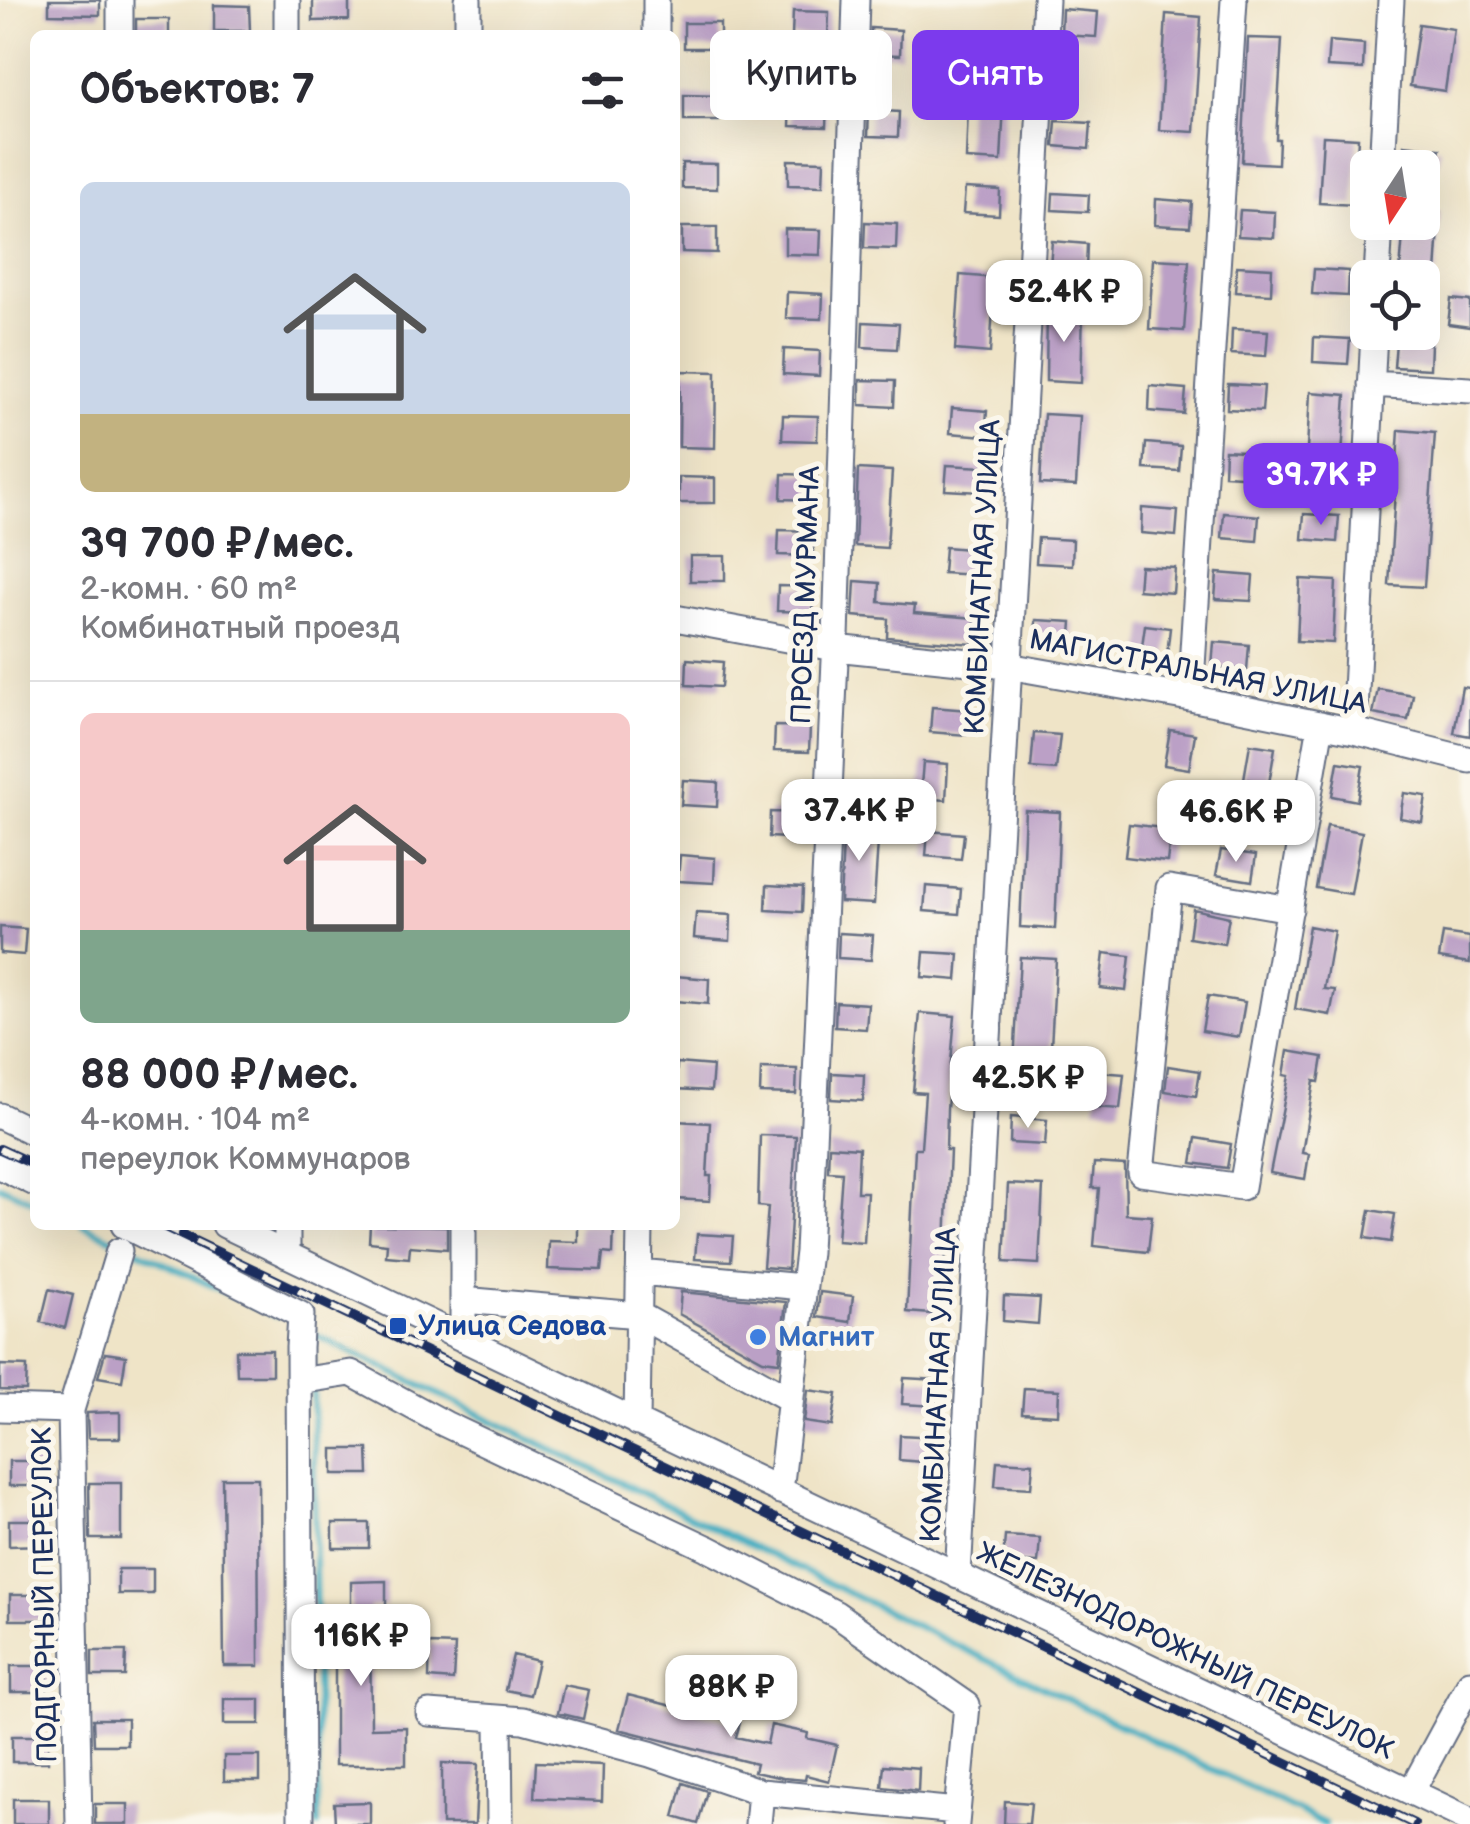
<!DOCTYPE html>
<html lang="ru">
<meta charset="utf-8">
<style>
body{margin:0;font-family:"Balsamiq Sans",sans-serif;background:#f2f2f3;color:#2b2b33;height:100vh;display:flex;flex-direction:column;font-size:38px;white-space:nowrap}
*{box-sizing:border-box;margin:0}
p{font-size:32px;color:#7c7c81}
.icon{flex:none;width:55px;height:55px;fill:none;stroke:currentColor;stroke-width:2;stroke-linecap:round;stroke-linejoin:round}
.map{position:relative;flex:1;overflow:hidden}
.side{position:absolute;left:30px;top:30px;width:650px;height:1200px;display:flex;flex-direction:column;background:#fff;border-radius:15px;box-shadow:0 10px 40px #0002}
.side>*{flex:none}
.top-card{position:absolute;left:710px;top:30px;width:610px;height:90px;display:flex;gap:20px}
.needle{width:65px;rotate:192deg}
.tools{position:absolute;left:1350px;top:150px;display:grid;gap:20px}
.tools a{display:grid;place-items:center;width:90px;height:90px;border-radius:15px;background:#fff;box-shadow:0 10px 40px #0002;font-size:50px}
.price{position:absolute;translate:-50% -85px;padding:0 22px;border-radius:20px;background:#fff;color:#222;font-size:32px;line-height:65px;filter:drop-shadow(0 2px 5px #0008)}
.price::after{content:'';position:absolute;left:50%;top:60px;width:30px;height:22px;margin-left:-15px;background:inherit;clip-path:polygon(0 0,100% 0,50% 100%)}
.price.on{background:#7c3aed;color:#fff}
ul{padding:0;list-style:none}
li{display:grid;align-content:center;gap:20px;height:530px;padding:0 50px}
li+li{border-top:2px solid #e1e1e2}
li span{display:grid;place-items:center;height:310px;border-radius:15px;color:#555}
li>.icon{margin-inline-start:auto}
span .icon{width:180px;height:180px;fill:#fffc;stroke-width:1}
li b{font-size:42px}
h2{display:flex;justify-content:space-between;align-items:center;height:120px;padding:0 50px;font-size:42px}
.tag{padding:0 35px;border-radius:15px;background:#fff;box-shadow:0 10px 40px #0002;font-size:35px;line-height:90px}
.tag.on{background:#7c3aed;color:#fff}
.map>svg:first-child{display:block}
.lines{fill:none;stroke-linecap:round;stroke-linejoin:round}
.stream{stroke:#44afc2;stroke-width:6}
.building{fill:#bba0c6}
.minor-casing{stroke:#656e83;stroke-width:29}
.minor{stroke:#fff;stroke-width:25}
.rail-casing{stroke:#1b2f5e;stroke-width:10}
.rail{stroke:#fbf7ec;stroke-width:6;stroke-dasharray:19;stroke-linecap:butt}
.transit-dot{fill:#1a4fb4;stroke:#fbf7ec;stroke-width:4}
.shop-dot{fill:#3f7fe0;stroke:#fbf7ec;stroke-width:4}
.labels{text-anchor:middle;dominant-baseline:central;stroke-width:10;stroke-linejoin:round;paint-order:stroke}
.street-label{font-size:28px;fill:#1b2f5e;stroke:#fbf7ec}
.transit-label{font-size:28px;font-weight:bold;fill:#164399;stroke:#fbf7ec;text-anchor:start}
.shop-label{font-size:28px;font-weight:bold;fill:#366cbe;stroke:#fbf7ec;text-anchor:start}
</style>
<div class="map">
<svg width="1470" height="1824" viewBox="0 0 1470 1824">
<rect width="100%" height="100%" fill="#fbf7ec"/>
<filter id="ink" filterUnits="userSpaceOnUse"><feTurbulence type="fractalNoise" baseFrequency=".01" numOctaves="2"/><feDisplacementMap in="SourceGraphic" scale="20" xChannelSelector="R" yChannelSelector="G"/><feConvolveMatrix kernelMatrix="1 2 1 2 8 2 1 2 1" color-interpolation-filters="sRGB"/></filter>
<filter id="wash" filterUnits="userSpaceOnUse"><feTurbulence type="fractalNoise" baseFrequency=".0048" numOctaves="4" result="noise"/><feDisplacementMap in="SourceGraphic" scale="40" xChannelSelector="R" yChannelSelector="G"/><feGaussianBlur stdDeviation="2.25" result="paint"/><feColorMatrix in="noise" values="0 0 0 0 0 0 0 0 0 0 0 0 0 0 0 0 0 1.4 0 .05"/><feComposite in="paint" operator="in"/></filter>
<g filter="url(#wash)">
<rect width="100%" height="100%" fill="#efe4c7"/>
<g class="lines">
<!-- stream -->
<path class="stream" d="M0 1186 35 1202
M83 1225 276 1316
M313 1370 312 1333 1325 1824
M313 1383 318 1824"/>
</g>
<g id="blocks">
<!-- building -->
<path class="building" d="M49 0H100V15L49 14Z
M313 0H349V20L313 21Z
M214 5 249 6 250 31H214Z
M1062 9 1098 12 1096 37 1061 35Z
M793 11 829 12 828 37 792 36Z
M1166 14 1201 17 1194 132 1159 130Z
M136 19H169V35H136Z
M684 23H720V48H684Z
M1419 24 1454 29 1445 91 1410 86Z
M871 28 901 30 900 55 871 54Z
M1248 38 1282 39 1276 139H1279L1278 164 1242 162Z
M1329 41 1364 44 1363 69 1327 67Z
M969 82 1005 84 1001 161 966 159Z
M684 95 719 96V121H684Z
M791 101 827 102 826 127 790 126Z
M869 110 899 112 898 137 868 136Z
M1056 121 1091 123 1089 149 1054 146Z
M1323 136 1358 138 1354 205 1319 203Z
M1404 145 1440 149 1436 175 1422 173V168H1401Z
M788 160 824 161 823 186 788 185Z
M682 163 717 164V189L682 188Z
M965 188 1000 190 999 215 963 213Z
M1053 193 1089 195 1088 212 1052 210Z
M1156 199 1192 202 1190 227 1155 225Z
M1240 210 1275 212 1274 238 1238 236Z
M1422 211 1440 212 1436 273 1400 271 1404 222H1422Z
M865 222 897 224 896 249 864 248Z
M682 227H717V253L682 252Z
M785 229 821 230 820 255 785 254Z
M1052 241 1087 244 1086 269 1050 267Z
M1153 259 1189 261 1184 331 1149 329Z
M1237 266 1272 268 1271 294 1235 292Z
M1314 269 1349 271 1348 296 1312 294Z
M960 275 995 278 990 353 955 350Z
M787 292 823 294 822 319 786 318Z
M1451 299 1470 301V327L1448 324Z
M1047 307 1083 309 1081 383 1046 381Z
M863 322 899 324 897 349 862 347Z
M1232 329 1268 331 1266 356 1231 354Z
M1314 337 1350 339 1348 364 1313 362Z
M1396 342 1431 344 1430 369 1394 367Z
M784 349 820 351 819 376 783 374Z
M680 371 716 372 715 448 679 447Z
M860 380 895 381 894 407 860 405Z
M1228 384 1264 386 1262 411 1227 409Z
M1150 386 1186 389 1184 414 1149 411Z
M1310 392 1346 395 1341 471 1306 469Z
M952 408 987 411 985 436 950 433Z
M1044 414 1080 416 1076 486 1040 484Z
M783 415 818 416 817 441 782 440Z
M1399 430 1435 433 1424 587 1389 585Z
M1146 443 1181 446 1179 471 1144 469Z
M1225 450 1261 452 1259 477 1224 475Z
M947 465 983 467 981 492 945 490Z
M858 469 892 471 887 548 855 546Z
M782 474 817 475 816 500 781 499Z
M679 477 715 478V503H679Z
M1142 508 1178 511 1176 536 1141 533Z
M1224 513 1259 516 1257 541 1222 538Z
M1304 514 1339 516 1337 542 1302 539Z
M779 530 814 531 813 556 778 555Z
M1038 538 1073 540 1072 565 1036 563Z
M945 547 980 550 978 575 943 573Z
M690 556H725V581H690Z
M1140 566 1175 568 1173 593 1138 590Z
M1217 573 1253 576 1251 601 1215 599Z
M1300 579 1336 581 1333 643 1297 641Z
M855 581 880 583 879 602 915 605 914 613 975 618 973 644 887 637 888 619 853 616Z
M778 586 814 587 812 612 777 611Z
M1036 620 1072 622 1070 648 1035 645Z
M1145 625 1170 628 1166 663 1140 660Z
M1214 642 1249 645 1247 670 1212 667Z
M687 659 723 662 721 687 686 685Z
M1462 687 1470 688V736L1454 733Z
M1378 689 1413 695 1408 720 1373 714Z
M932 707 968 710 966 735 930 732Z
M775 726 810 727 809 752 774 751Z
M1170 730 1195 734 1189 769 1164 765Z
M1034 733 1060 735 1056 770 1031 768Z
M1250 744 1275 748 1269 783 1244 779Z
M923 762 948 764 946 800 920 798Z
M1338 762 1363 766 1357 801 1332 796Z
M683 780 718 782 717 807 681 805Z
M1404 793 1426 796 1422 822 1400 818Z
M1025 810 1060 812 1055 929 1020 927Z
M770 812 806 813 805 839 769 837Z
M844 823 879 826 874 904 840 902Z
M1129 824 1171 829 1167 862 1125 857Z
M1327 826 1362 832 1351 894 1316 888Z
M928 831 964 834 961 859 926 856Z
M1221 850 1256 855 1252 881 1216 875Z
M680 855 715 858 714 883 678 881Z
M767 885 803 887 802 912 766 910Z
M926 886 961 889 959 914 924 911Z
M1193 909 1229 917 1224 944 1189 938Z
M696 913 731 915 730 941 694 938Z
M1309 926 1334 931 1324 989 1335 990 1330 1015 1295 1009Z
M0 927 26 929 24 955 0 953Z
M839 933 873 935 871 960 838 958Z
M1443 933 1470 937V963L1439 958Z
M924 952 959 954 957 980 922 977Z
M1104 953 1130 956 1126 991 1100 988Z
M1020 957 1056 959 1049 1082 1013 1080Z
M675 976 709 979 708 1004 675 1001Z
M1208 996 1245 1002 1239 1037 1202 1031Z
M836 1002 868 1004 866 1029 835 1027Z
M920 1013 955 1016 947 1109 946 1150H950L943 1315 907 1312 915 1148H921L925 1093 913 1092Z
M1288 1051 1323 1057 1319 1082 1314 1081 1302 1153 1309 1154 1305 1179 1270 1173 1289 1076 1284 1075Z
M677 1063 713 1066 711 1091 676 1089Z
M1168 1066 1200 1071 1196 1096 1165 1091Z
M761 1068 797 1069 796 1094 760 1093Z
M1099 1072 1124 1074 1120 1109 1095 1107Z
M832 1073 864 1075 863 1101 831 1099Z
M1011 1117 1047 1120 1045 1145 1010 1143Z
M675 1121 710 1123 707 1176H711L710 1201 675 1199Z
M760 1135 796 1136 788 1269 763 1267 768 1207 758 1206Z
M1196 1138 1231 1144 1227 1168 1192 1163Z
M829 1146 859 1148 857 1192H867L864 1243 837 1241 842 1172 828 1171Z
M1094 1163 1125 1165 1126 1214 1152 1216 1148 1252 1094 1246 1099 1188H1092Z
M1008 1184 1043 1186 1039 1264 1004 1262Z
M1370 1210 1395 1214 1391 1242 1365 1238Z
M370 1225 447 1226V1249L410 1246 409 1258 386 1256 387 1244 369 1242Z
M578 1225H614L613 1254 603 1253 601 1271 548 1269 549 1241 578 1242Z
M697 1234 733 1236 731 1261 695 1259Z
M49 1289 73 1295 65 1328 41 1322Z
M681 1292 786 1302 779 1362 763 1360 679 1314Z
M820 1292 853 1296 850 1322 817 1317Z
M1004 1296 1040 1298 1038 1324 1003 1321Z
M236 1350H272V1375H237Z
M105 1353 126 1356 122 1381 98 1377Z
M0 1365 27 1366 26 1391 0 1390Z
M904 1378 939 1380 937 1406 902 1404Z
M1024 1388 1059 1390 1058 1415 1022 1413Z
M808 1390 837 1394 832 1426 804 1422Z
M120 1412V1438H88L87 1413Z
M900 1435 936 1437 934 1463 899 1460Z
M333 1449H368L369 1474H333Z
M9 1461H45V1486H9Z
M997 1461 1033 1463 1031 1488 995 1486Z
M222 1478H258L259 1666H224Z
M89 1483H121V1539H90Z
M9 1520H45V1545L9 1546Z
M333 1523H369V1548H333Z
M1005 1536 1040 1538 1038 1563 1003 1561Z
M118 1569H153V1594H118Z
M386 1581V1606L370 1607 371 1728 406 1727V1765H335V1624H351V1582Z
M10 1595H46L45 1620H10Z
M430 1644 455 1645 453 1680 429 1678Z
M92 1651H126L125 1676H92Z
M513 1655 538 1661 530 1695 505 1690Z
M11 1666H47V1692H11Z
M564 1685 589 1690 583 1719 558 1713Z
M628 1695 740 1723 736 1737 767 1744 771 1725 808 1733 807 1738 837 1745 829 1781 806 1775 805 1780 783 1778 754 1772 756 1764 619 1729Z
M224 1699H260V1724H224Z
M93 1719H127V1745H94Z
M12 1736H48V1762H12Z
M224 1756H260V1781H224Z
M536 1762 603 1765 602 1801 534 1798Z
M442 1763 478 1764 475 1824H442Z
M884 1765 919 1768 918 1791 882 1787Z
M683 1783 707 1791 698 1824 674 1817Z
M13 1799H49V1824H13Z
M1005 1801 1031 1803 1029 1824H1004Z
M370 1802V1824H335L334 1803Z
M95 1804H128V1824H95Z"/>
</g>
</g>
<g filter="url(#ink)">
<use href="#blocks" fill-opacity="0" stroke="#656e83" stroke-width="2.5"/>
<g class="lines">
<defs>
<path id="minor" d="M120 0V35
M287 0V35
M468 35V0
M656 35V0
M1382 168 1391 0
M1377 278 1380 222
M1371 384 1470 390
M675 618 835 648 1008 666 1190 698 1354 731 1470 760
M1190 698 1234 0
M1354 731 1374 332
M1290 909 1169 888 1141 1173 1242 1187 1321 724
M0 1116 35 1133
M0 1166 35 1183
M124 1225 301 1315 299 1347 301 1824
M225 1225 1470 1820
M287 1255V1225
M639 1272 803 1287
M463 1300 639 1315 790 1399
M463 1339V1225
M299 1381 351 1373 445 1424 707 1548 836 1614 967 1705 956 1824
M0 1408 71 1410
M637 1423 640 1225
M780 1491 808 1252 836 638 856 0
M958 1576 1046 0
M429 1713 523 1720 650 1754 761 1792 957 1811
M499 1720 500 1824
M1411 1792 1470 1683
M79 1824 71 1410 119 1251
M758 1824 761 1792"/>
</defs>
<!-- minor casing -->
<use href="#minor" class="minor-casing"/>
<!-- minor -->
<use href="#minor" class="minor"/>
<defs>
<path id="rail" d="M0 1149 35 1165
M161 1225 1414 1824"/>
</defs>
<!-- rail casing -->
<use href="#rail" class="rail-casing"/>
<!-- rail -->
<use href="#rail" class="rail"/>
</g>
</g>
<!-- markers -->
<rect class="transit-dot" x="388" y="1316" width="20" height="20" rx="5"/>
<circle class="shop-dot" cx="758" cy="1337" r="10"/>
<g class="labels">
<!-- street labels -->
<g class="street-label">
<text transform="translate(983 577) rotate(-87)">КОМБИНАТНАЯ УЛИЦА</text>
<text transform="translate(806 595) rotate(-88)">ПРОЕЗД МУРМАНА</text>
<text transform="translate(1198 672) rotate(11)">МАГИСТРАЛЬНАЯ УЛИЦА</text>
<text transform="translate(939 1385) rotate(-87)">КОМБИНАТНАЯ УЛИЦА</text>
<text transform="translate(45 1595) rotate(-91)">ПОДГОРНЫЙ ПЕРЕУЛОК</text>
<text transform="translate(1185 1651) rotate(26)">ЖЕЛЕЗНОДОРОЖНЫЙ ПЕРЕУЛОК</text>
</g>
<!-- transit labels -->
<g class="transit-label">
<text x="418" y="1326">Улица Седова</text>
</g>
<!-- shop labels -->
<g class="shop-label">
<text x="778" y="1337">Магнит</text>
</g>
</g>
</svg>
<div class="tools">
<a><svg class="needle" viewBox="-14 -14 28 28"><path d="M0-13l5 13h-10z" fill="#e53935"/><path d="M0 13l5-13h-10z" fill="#7c7c81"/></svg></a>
<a><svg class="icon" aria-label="locate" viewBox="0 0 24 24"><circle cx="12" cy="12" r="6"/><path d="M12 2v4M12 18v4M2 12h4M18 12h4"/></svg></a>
</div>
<b class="price" style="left:1064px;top:345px">52.4K ₽</b>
<b class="price on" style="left:1321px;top:528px">39.7K ₽</b>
<b class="price" style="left:859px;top:864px">37.4K ₽</b>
<b class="price" style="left:1236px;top:865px">46.6K ₽</b>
<b class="price" style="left:1028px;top:1131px">42.5K ₽</b>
<b class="price" style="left:361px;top:1689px">116K ₽</b>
<b class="price" style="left:731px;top:1740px">88K ₽</b>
<div class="top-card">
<a class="tag">Купить</a>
<a class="tag on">Снять</a>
</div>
<section class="side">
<h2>Объектов: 7<svg class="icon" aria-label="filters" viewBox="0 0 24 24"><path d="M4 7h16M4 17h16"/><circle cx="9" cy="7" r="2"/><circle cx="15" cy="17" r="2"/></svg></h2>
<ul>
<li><span style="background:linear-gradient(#c9d6e8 75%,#c2b280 0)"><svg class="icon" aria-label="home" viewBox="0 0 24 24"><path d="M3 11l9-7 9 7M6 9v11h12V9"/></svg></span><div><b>39 700 ₽/мес.</b><p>2-комн. · 60 m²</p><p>Комбинатный проезд</p></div></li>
<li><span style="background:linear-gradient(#f6c9c9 70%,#7fa58c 0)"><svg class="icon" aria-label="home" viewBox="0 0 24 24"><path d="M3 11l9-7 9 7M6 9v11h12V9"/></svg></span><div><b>88 000 ₽/мес.</b><p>4-комн. · 104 m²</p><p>переулок Коммунаров</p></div></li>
</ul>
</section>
</div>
